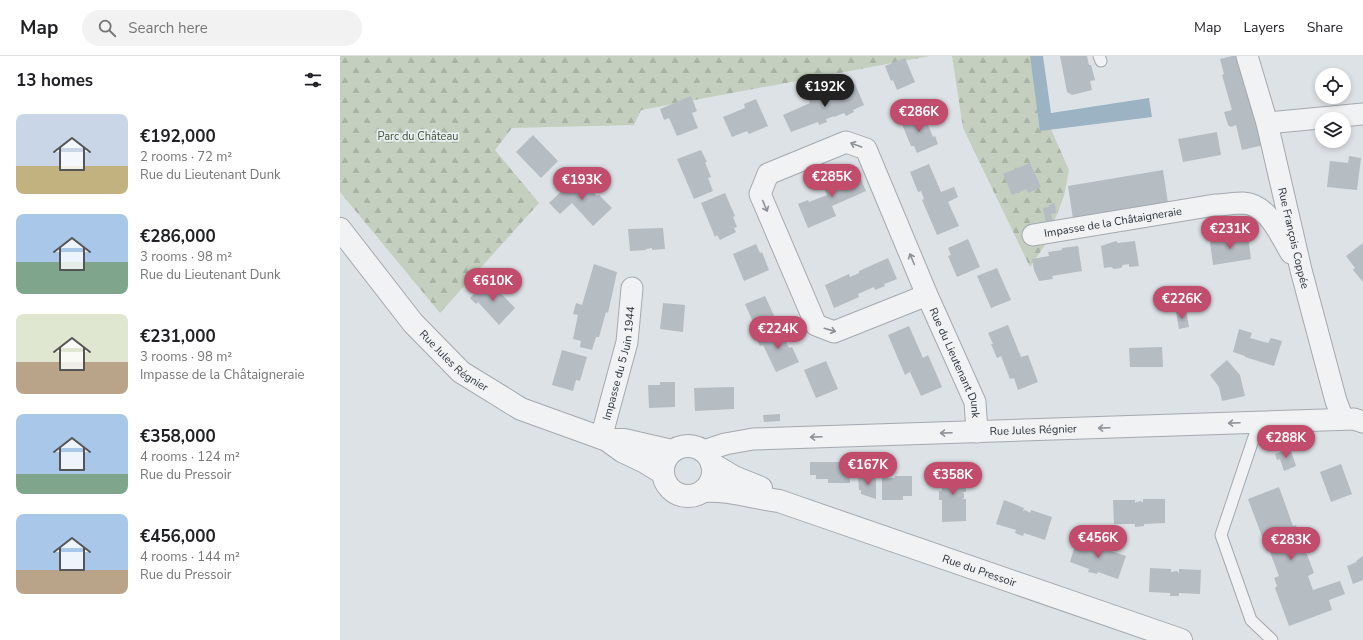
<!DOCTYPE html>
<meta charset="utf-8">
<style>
body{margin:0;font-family:"Nunito Sans",sans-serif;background:#f2f2f2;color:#202124;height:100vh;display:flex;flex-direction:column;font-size:15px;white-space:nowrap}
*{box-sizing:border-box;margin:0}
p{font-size:13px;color:#757577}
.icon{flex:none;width:22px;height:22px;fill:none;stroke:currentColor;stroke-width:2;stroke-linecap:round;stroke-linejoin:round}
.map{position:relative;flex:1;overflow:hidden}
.details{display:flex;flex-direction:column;background:#fff;width:340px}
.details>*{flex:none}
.fabs{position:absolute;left:975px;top:12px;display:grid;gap:8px}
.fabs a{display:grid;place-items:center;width:36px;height:36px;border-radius:50%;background:#fff;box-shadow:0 2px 6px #0003;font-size:20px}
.price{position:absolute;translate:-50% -34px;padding:0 9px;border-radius:14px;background:#c14c6c;color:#fff;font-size:13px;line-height:26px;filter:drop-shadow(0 1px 2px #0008)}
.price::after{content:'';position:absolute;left:50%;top:24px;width:12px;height:9px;margin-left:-6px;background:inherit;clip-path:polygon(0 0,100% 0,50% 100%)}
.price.active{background:#222;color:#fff}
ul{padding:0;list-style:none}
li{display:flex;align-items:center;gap:12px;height:100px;padding:0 16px}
li span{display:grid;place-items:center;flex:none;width:112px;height:80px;border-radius:8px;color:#555}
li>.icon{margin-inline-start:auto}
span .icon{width:48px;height:48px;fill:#fffc;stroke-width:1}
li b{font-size:17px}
h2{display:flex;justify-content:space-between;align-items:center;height:48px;padding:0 16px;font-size:17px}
header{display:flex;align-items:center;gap:24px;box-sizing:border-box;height:56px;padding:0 20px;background:#fff;border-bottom:1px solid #e0e0e0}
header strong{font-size:19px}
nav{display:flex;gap:22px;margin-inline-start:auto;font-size:14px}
.search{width:280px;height:36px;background:#f2f2f2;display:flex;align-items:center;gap:10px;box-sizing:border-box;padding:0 14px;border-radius:22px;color:#757577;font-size:15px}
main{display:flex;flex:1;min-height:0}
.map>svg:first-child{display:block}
.forest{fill:url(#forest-firs)}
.water{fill:#9bb3c3}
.building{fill:#b5bcc2}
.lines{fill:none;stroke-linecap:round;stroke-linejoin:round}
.service-casing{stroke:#a3a9af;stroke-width:13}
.minor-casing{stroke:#a3a9af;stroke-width:23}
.tertiary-casing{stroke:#a3a9af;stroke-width:24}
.service{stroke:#f0f2f4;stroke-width:11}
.minor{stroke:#f0f2f4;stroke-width:21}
.tertiary{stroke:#f0f2f4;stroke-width:22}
.oneway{stroke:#8c9298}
.labels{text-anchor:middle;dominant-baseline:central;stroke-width:3.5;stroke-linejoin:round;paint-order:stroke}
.park-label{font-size:11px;fill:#405537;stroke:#ecf0f4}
.street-label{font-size:11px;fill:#28313b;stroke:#ecf0f4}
</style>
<header>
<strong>Map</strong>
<div class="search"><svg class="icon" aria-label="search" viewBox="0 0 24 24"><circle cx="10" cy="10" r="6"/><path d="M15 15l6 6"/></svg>Search here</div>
<nav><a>Map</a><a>Layers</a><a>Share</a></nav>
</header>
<main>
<section class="details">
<h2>13 homes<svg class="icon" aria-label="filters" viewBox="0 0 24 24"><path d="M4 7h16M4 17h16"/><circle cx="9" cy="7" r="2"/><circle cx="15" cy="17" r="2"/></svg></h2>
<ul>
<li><span style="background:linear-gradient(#c9d6e8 65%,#c2b280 0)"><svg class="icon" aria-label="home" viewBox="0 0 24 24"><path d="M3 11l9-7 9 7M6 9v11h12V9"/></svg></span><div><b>€192,000</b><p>2 rooms · 72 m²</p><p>Rue du Lieutenant Dunk</p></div></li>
<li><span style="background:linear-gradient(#a9c7e8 60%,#7fa58c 0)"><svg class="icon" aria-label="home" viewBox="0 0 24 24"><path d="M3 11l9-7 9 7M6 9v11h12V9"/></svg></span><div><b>€286,000</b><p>3 rooms · 98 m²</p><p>Rue du Lieutenant Dunk</p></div></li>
<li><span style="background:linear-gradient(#dfe7d0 60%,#b9a48a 0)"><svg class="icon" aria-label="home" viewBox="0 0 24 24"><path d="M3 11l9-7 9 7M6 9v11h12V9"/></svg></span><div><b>€231,000</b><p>3 rooms · 98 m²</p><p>Impasse de la Châtaigneraie</p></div></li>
<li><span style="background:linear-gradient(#a9c7e8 75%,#7fa58c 0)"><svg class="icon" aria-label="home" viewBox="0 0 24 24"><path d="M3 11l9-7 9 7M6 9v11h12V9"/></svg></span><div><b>€358,000</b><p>4 rooms · 124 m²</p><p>Rue du Pressoir</p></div></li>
<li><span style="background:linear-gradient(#a9c7e8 70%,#b9a48a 0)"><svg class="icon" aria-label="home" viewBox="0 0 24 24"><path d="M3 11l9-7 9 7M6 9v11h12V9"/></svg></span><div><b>€456,000</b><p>4 rooms · 144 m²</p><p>Rue du Pressoir</p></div></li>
</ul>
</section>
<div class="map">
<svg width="1023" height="584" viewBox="0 0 1023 584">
<defs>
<pattern id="forest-firs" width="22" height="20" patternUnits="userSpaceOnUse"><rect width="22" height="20" fill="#c5cfbf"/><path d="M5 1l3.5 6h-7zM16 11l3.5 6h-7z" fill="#a9b2a5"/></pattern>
</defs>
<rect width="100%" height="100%" fill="#dde2e6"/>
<!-- forest -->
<path class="forest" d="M0 0H590L301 54 294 69 172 72 155 94 199 147 100 257 0 136Z
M612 0H694L707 64 729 114 724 140 705 189 690 211 623 72Z"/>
<!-- water -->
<path class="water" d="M690 0H703L711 57 809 42 812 61 700 75Z"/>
<!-- building -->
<path class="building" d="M720 0H747L749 9H751L755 24 750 25 752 34 732 39 727 36Z
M892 0H899L924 89 902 94 896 69 891 71 888 69 884 56 892 54 882 19 884 18 880 3Z
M565 2 575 26 557 34 553 24 551 25 545 10Z
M515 28 524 49 513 54 514 56 506 60 504 57 494 61V60L486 63 487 66 479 69 478 66 451 76 443 59 470 47 468 42 476 39 477 40 485 37 487 40Z
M351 40 357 55 352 57 358 72 337 80 329 62 324 64 320 53Z
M416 43 428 70 409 78 407 75 392 81 383 61 405 52 404 48Z
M583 57 593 81 595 80 598 88 577 97 574 90H571L561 66Z
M877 76 881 99 843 106 838 83Z
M193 79 218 105 201 122 176 96Z
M361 94 367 106H365L371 121 368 122 373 135 354 143 337 103Z
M1009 100 1021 102 1017 134 987 131 990 105 1008 107Z
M690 107 701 131 688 137 686 133 672 139 663 118Z
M589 108 601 136 614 131 618 141 608 146 619 170 597 179 582 144 584 143 581 135 578 136 570 116Z
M517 114 526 135 492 150 496 160 468 172 458 148 468 144 469 146 487 139 482 128Z
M823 114 828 147 733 163 728 130Z
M238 120 257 140 259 139 272 152 253 170 232 147 220 158 209 147Z
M385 137 395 160 393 161 397 171 394 172 396 176 380 184 377 179 375 181 361 147Z
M715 147 716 157 711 158 713 166 706 167 703 152 709 151V149Z
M323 172 325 193 312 194V192L306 193V194L290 195 288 173Z
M894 180V182L908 180 911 203 873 209 870 186 879 184V182Z
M628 183 640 211 617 221 608 200 611 199 608 192Z
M776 185 778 187 795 185 799 210 789 211V208L783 209 781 212 774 213 771 211 764 212 761 190Z
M1023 187V226L1013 214 1015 212 1006 200Z
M416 188 420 197 422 196 429 214 404 225 393 198Z
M738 190 742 215 712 220 713 223 699 225 694 214 692 203 709 200 708 196 722 194V192Z
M548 202 557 223 544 228 545 230 535 234 534 231 518 238 519 241 494 252 485 229 509 218 510 221 519 217V215Z
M254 208 277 216 268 257 266 256 259 281H256L252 294 240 291 241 285 233 283 238 259 233 258 236 247 242 249Z
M657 212 671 244 651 252 637 220Z
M148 224 175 252 159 269 138 246 136 248 130 242Z
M425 240 436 264 416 273 405 248Z
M323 247 345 249 343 276 320 273Z
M846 254 849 271 839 273 836 256Z
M668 269 681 301 688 299 698 326 678 334 674 322 670 323 661 300 657 302 651 288H653L648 277Z
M569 270 583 302 588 299 602 331 581 340 570 316 565 319 548 279Z
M439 272 442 279H443L449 292 452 291 459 306 436 316 423 289 420 290 416 282Z
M899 273 912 277 910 282 928 287 931 282 942 285 934 310 905 301V300L893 296Z
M822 291 823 311H790L789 292Z
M222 294 247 301 240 325 236 324 233 335 212 329Z
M887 304 900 319 905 340 882 345 879 331 870 319Z
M486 305 498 333 476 342 464 314Z
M320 326H335V351L309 352 308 329H320Z
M394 331V353L355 355 354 332Z
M440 358V365L424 366 423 359Z
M950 392 956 410 944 415 940 403 937 404 935 398Z
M470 406H509L510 427H488V423H476V419H470Z
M1001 408 1012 438 991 446 980 416Z
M625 414 626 436H622L624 437V442L622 443H626V465L602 466V444H599V435H602L601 415Z
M518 420H536V443L521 438V434H519Z
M555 420H572V440H563V444H542V422H555Z
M939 431 953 470 956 469 974 517 968 520 973 534 1000 525 1005 538 989 544 992 554 949 570 935 532 937 530 934 522 939 520 925 483H923L908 443Z
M803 443H825V467L804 468V470L795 471V468H774L773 444H795V447L797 446 801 445 803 447Z
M664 444 684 452 683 455 685 454 689 456 690 457 691 454 712 461 705 484 684 477 683 480 675 477 676 474 656 468Z
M737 483 758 490 757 494 758 493 763 494 764 496 765 493 786 500 778 523 758 516 757 518 748 516 749 513 730 506Z
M1023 500V524L1013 528 1007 510 1017 506 1016 505Z
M810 512 831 513V516L837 515 839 517V513L861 514 860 538 839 537V540H830V537L809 536Z"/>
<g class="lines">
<defs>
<path id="service" d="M759 0 761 5
M919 366 881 479 911 564 932 584"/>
<g id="minor">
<path id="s1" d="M907 0 927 67 961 214 996 345 1003 363"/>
<path d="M927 67 1023 58"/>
<path id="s2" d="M693 179 875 149C884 149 894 147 903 147 928 148 940 179 951 197"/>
<path id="s3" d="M587 239 494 276 476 269 420 138 428 118 506 86 526 93 587 239 635 346 637 376"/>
<path id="s4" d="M261 382 287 286 292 232"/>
<path id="s5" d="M364 395 385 388 413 383 1014 363 1023 366"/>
</g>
<g id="tertiary">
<path id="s6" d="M0 173 73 267 121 316 181 353 267 384 282 395 305 406 323 417"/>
<path d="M272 384H284L332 395"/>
<circle cx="348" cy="415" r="25"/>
<path d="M372 408 394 421 421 432"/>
<path id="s7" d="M363 435C389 433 413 442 439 445L841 584"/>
</g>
</defs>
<!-- service casing -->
<use href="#service" class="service-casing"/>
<!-- minor casing -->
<use href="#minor" class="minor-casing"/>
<!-- tertiary casing -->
<use href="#tertiary" class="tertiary-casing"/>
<!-- service -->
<use href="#service" class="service"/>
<!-- minor -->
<use href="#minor" class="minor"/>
<!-- tertiary -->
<use href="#tertiary" class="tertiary"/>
</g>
<!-- one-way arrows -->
<defs><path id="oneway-shaft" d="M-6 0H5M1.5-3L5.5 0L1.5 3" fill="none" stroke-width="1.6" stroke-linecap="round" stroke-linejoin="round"/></defs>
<g class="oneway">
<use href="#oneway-shaft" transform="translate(516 89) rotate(-160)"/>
<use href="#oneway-shaft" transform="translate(425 150) rotate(67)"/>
<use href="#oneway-shaft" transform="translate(572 203) rotate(-113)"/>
<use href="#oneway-shaft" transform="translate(490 274) rotate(16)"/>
<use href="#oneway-shaft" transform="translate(894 367) rotate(178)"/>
<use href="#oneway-shaft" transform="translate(764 372) rotate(178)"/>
<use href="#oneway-shaft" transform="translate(606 377) rotate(178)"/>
<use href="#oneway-shaft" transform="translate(476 381) rotate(178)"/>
</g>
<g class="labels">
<!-- park labels -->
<g class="park-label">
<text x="78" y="80">Parc du Château</text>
</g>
<!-- street labels -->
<g class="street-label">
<text stroke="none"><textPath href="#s2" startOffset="81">Impasse de la Châtaigneraie</textPath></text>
<text stroke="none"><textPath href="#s1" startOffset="188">Rue François Coppée</textPath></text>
<text stroke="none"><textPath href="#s6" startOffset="175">Rue Jules Régnier</textPath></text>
<text stroke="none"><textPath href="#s4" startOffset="77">Impasse du 5 Juin 1944</textPath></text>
<text stroke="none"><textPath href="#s3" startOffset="621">Rue du Lieutenant Dunk</textPath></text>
<text stroke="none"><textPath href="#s5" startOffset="331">Rue Jules Régnier</textPath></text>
<text stroke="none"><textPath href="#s7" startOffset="289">Rue du Pressoir</textPath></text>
</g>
</g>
</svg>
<div class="fabs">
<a><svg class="icon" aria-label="locate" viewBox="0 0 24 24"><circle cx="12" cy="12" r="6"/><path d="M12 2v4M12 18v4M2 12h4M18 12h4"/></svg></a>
<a><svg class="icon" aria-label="layers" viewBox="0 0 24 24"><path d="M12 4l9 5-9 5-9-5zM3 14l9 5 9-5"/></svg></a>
</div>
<b class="price active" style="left:485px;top:52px">€192K</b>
<b class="price" style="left:579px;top:77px">€286K</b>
<b class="price" style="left:492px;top:142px">€285K</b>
<b class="price" style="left:242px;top:145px">€193K</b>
<b class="price" style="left:890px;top:194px">€231K</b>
<b class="price" style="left:153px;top:246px">€610K</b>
<b class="price" style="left:842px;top:264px">€226K</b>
<b class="price" style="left:438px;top:294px">€224K</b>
<b class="price" style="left:946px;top:403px">€288K</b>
<b class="price" style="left:528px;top:430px">€167K</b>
<b class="price" style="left:613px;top:440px">€358K</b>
<b class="price" style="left:758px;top:503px">€456K</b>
<b class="price" style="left:951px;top:505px">€283K</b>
</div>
</main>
